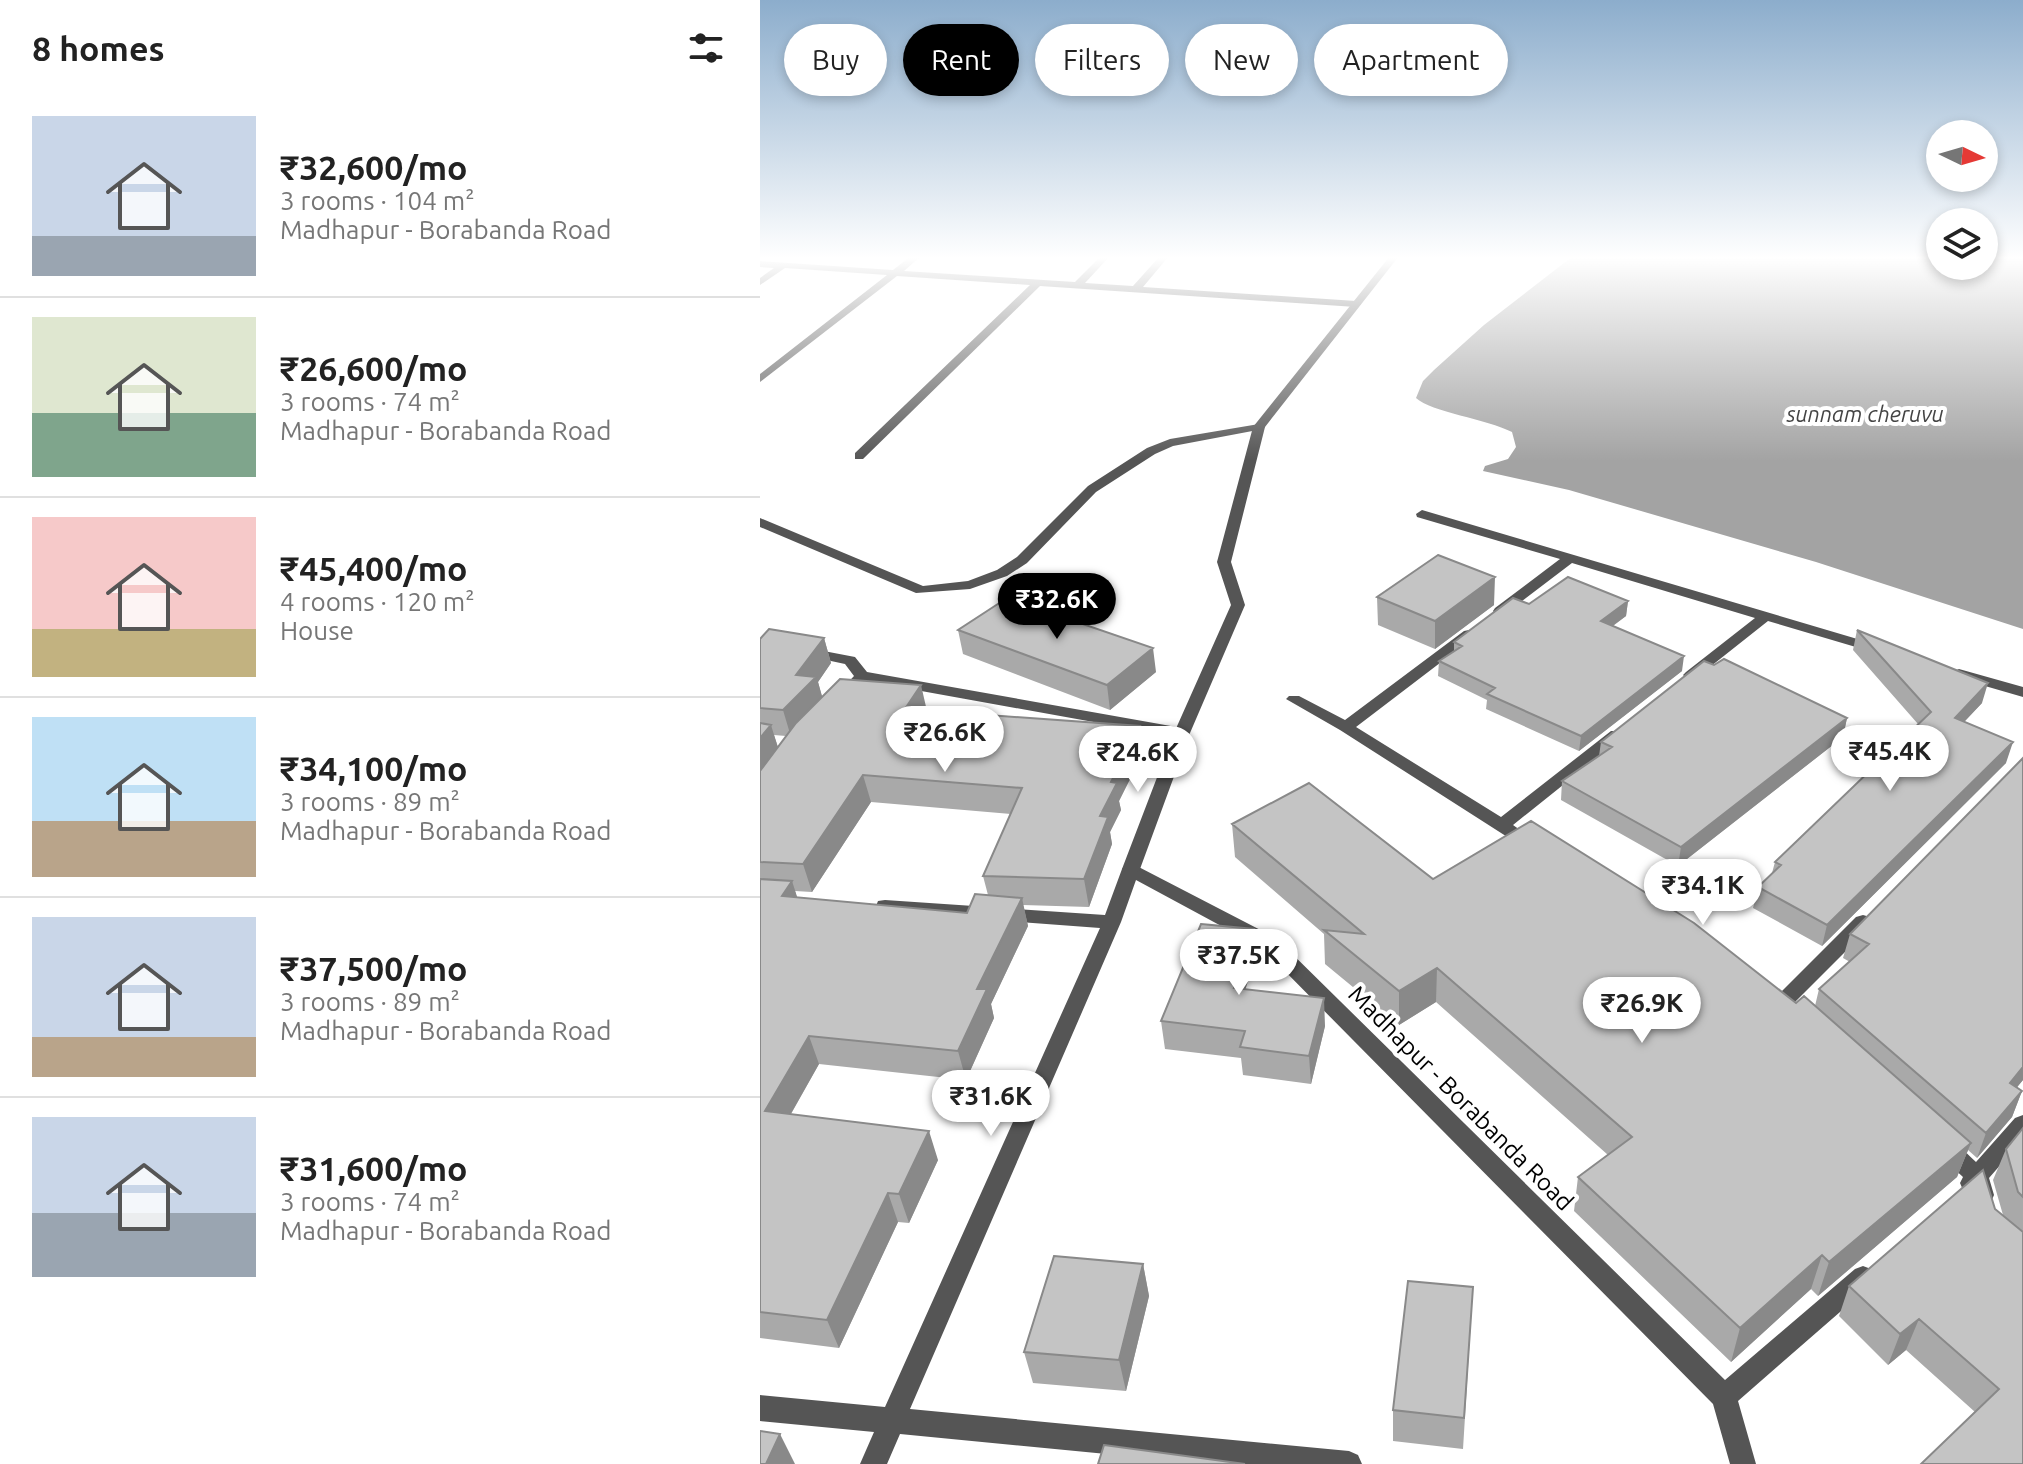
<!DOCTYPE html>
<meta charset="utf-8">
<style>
body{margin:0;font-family:Ubuntu,sans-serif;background:#f2f2f2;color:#222;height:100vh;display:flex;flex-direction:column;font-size:30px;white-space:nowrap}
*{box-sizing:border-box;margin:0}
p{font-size:26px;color:#767676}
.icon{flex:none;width:44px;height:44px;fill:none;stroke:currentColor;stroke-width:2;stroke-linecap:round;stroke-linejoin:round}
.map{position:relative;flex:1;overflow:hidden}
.side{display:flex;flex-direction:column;background:#fff;width:760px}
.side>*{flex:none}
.guide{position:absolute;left:24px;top:24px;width:760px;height:72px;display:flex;gap:16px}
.needle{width:52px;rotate:95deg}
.tools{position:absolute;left:1166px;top:120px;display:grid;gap:16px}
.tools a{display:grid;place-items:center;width:72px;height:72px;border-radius:50%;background:#fff;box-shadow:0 4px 12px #0003;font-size:40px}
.price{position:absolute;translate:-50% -68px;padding:0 18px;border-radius:28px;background:#fff;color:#222;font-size:26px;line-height:52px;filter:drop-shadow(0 2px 4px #0008)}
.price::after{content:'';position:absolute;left:50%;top:48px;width:24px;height:18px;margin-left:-12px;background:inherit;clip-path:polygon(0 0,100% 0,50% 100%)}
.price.on{background:#000;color:#fff}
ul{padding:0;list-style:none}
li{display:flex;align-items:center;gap:24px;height:200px;padding:0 32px}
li+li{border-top:2px solid #e0e0e0}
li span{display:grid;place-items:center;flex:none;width:224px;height:160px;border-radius:0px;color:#555}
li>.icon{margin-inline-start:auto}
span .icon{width:96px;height:96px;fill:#fffc;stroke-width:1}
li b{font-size:34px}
h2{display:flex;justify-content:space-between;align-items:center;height:96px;padding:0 32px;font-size:34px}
.pill{padding:0 28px;border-radius:36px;background:#fff;box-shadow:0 4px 12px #0003;font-size:28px;line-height:72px}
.pill.on{background:#000;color:#fff}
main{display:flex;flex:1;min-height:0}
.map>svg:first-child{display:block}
.water{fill:#a3a3a3}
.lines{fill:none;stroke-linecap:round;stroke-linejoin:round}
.minor{fill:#555;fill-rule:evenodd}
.tertiary{fill:#555;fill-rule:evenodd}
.wall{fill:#a9a9a9;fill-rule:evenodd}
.shaded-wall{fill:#898989}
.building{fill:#c4c4c4;stroke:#898989;stroke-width:2}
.labels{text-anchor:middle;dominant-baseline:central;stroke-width:8;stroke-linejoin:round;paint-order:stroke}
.far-water-label{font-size:22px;font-style:italic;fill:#444;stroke:#fff}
.street-label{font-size:24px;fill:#000;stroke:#fff}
</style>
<main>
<section class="side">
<h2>8 homes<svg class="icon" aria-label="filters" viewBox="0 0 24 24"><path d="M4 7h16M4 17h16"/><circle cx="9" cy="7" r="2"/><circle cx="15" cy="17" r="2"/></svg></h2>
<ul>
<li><span style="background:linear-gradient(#c9d6e8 75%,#9aa5b1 0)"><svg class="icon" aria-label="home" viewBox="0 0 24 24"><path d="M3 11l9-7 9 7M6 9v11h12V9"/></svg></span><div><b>₹32,600/mo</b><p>3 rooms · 104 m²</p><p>Madhapur - Borabanda Road</p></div></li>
<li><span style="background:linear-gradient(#dfe7d0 60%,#7fa58c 0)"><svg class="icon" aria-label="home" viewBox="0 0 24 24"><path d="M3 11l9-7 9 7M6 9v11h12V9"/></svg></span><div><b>₹26,600/mo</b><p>3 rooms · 74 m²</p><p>Madhapur - Borabanda Road</p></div></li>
<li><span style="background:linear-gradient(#f6c9c9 70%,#c2b280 0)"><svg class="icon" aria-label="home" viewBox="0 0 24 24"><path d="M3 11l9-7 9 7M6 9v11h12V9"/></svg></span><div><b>₹45,400/mo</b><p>4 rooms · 120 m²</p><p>House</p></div></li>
<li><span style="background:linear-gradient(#bfe0f5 65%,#b9a48a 0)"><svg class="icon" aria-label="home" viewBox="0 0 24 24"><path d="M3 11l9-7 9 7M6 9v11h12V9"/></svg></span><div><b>₹34,100/mo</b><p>3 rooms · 89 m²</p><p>Madhapur - Borabanda Road</p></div></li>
<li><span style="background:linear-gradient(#c9d6e8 75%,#b9a48a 0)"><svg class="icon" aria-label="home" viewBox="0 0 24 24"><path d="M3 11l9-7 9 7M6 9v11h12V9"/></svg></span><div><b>₹37,500/mo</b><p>3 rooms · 89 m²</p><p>Madhapur - Borabanda Road</p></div></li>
<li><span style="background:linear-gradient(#c9d6e8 60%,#9aa5b1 0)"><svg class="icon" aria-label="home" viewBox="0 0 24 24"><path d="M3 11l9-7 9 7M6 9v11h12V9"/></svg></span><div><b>₹31,600/mo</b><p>3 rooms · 74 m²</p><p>Madhapur - Borabanda Road</p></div></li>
</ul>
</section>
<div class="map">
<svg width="1263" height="1464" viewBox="0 0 1263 1464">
<rect width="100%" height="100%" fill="#fff"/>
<!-- water -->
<path class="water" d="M813 256H1180V266H1224V256H1263V629L1056 562 809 490 723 471 725 466 748 459 756 447 752 432C727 419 671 412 656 398L663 381 674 370 724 325Z"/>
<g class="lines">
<!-- minor -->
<path class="minor" d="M151 256H161L144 271 315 282 341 256H350L325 283 373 286 400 256H409L383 287 596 301 601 304 596 307 280 286 103 459H95V453L270 285 137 276 0 382V374L127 275 25 268 0 285V278L14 268 0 267V261L133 270Z
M499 424 505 427 503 429 413 446 395 454 336 492 267 563 247 576 210 589 156 593 0 527V518L163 586 208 581 237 570 257 557 328 486 387 448 410 439Z
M662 510 1121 646 1123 649 1116 653 1008 621 936 678H926L923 675 926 672 995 618 812 563 745 614H735L733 611 735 608 800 559 657 517 656 514Z
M709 630 716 634 714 637 596 727 741 817 851 731H863L865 734 863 737 753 825 778 843 775 847H763L580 730 526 699 529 696H539L585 720 704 631Z
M48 648 95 657 107 672 422 728 430 733 422 738 106 681 90 697 85 699 77 694 94 676 85 664 43 655 41 652Z
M1199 669 1263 687V697L1194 677 1191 674 1194 671Z
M371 863 516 938 965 1380 1095 1269 1103 1266 1111 1269 1115 1277 1111 1285 978 1401 996 1464H970L953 1404 502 948 376 880 361 922 150 1409 589 1451 598 1455 602 1464H450L140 1434 127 1464H100L114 1432 0 1421V1395L125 1407 340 928 125 912 118 911 116 906 118 901 125 900 345 915 362 869 365 865Z
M1103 915 1110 917 1112 922 1110 927 1029 1008 1022 1010 1015 1008 1012 1003 1015 998 1096 917Z
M1263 1115V1139L1229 1178 1234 1195 1231 1202 1223 1205 1215 1202 1211 1193 1203 1190 1200 1183 1203 1177 1179 1155 1176 1149 1179 1143C1195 1137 1205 1152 1216 1162L1255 1118Z"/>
<!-- tertiary -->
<path class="tertiary" d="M630 256H639L505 427 471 562 485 605 430 733 380 869 377 873H365L362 869 414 733 471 605 457 562 493 427Z"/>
</g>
<!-- wall -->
<path class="wall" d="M617 597 734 605 675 649 618 625Z
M868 601 866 616 853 626 922 671 819 751 726 709 727 700 678 676 679 661 694 651V642L769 604Z
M198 630 396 672 350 710 203 654Z
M1097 630 1222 703 1204 722 1246 763 1062 946 993 908 998 887 1012 873 1015 862 1158 724 1093 650Z
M64 638 71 663 58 682 62 697 167 710 380 726 383 753 359 801 361 810 350 832 352 844 329 907 263 905 268 926 231 1004 234 1018 206 1080 59 1064 31 1114 178 1160 149 1223 138 1222 79 1348 0 1338V639ZM14 735 26 736 18 747ZM111 802 251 814 223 876 228 895 207 913 37 898 35 891 52 892Z
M1087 718 1083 737 918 866 801 800 802 781 839 756 841 742Z
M1263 758V1080L1257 1087 1262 1091 1252 1117 1217 1158 1208 1150 1197 1177 1058 1296 1051 1289 971 1362 814 1211 818 1177 848 1155 676 1002 639 1025 565 964 564 934 475 857 472 824 673 879 1036 1003 1055 1006 1059 989 1090 962 1083 958 1090 934Z
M496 956 485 989 565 1026 551 1084 483 1075 481 1058 405 1049 401 1021Z
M1263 1128V1464L1215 1412 1146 1350 1128 1365 1079 1316 1089 1286 1235 1209 1243 1215 1233 1180 1246 1149Z
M383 1264 389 1296 366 1391 273 1383 264 1352Z
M713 1287 703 1449 633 1441V1410Z"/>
<!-- shaded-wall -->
<path class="shaded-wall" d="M735 577 734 605 675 649V621Z
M868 601 866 616 840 635 841 621Z
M64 638 71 663 58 682 64 703 31 737 23 710 36 675Z
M393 648 396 672 350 710 347 685Z
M924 656 922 671 819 751 821 736Z
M1228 683 1222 703 1189 738 1195 718Z
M161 685 167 711 145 709Z
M1087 718 1083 737 918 866 921 847Z
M11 725 19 751 0 776V738Z
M380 726 383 753 359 801 361 810 350 832 352 844 329 907 324 879 340 816 351 782Z
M1253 742 1246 763 1062 946 1067 925Z
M103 775 111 802 52 892 43 864Z
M32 881 41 909 22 896Z
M262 898 268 926 231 1004 234 1018 206 1080 198 1051 217 989Z
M494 929 496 956 477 1016 474 988Z
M677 968 676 1002 639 1025V991Z
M564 998 565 1026 551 1084 549 1056Z
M49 1036 59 1064 16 1140 5 1111Z
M1263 1067V1080L1240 1108 1250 1083Z
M1262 1091 1252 1117 1217 1158 1226 1133Z
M169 1131 178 1160 149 1223 139 1194Z
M1211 1143 1197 1177 1058 1296 1069 1262Z
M128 1193 138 1222 79 1348 67 1320Z
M1062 1255 1051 1289 971 1362 980 1328Z
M383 1264 389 1296 366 1391 359 1360Z
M1159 1319 1146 1350 1128 1365 1140 1334Z
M20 1434 35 1464H6Z"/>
<!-- building -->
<path class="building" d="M678 555 735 577 675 621 617 597Z
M808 577 868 601 841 621 924 656 821 736 727 694 735 688 679 661 702 646 694 642 753 598 769 604Z
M247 598 393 648 347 685 198 630Z
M9 629 64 638 36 675 56 677 23 710 0 708V639Z
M1097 630 1228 683 1195 718 1253 742 1067 925 998 887 1021 865 1015 862 1171 712Z
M964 659 1087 718 921 847 802 781 852 747 841 742 944 661 954 665Z
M80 679 161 685 145 709 380 726 351 782 357 783 340 816 348 817 324 879 223 876 262 788 103 775 43 864 0 862V771L36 723Z
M0 723 11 725 0 738Z
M1263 758V1067L1250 1083 1262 1091 1226 1133 1059 989 1109 944 1090 934Z
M549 783 673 879 771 821 934 923 1036 1003 1044 996 1211 1143 1069 1262 1062 1255 980 1328 818 1177 872 1137 677 968 639 991 564 930 604 934 472 824Z
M0 879 32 881 22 896 207 913 215 894 262 898 217 989H227L198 1051 49 1036 5 1111 169 1131 139 1194 128 1193 67 1320 0 1312Z
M441 924 494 929 474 988 564 998 549 1056 480 1047 485 1031 401 1021Z
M1263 1128V1197L1258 1192 1246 1149Z
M1223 1170 1235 1209 1263 1232V1464H1161L1239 1389 1159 1319 1140 1334 1089 1286Z
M294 1256 383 1264 359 1360 264 1352Z
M648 1281 713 1287 704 1418 633 1410Z
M0 1431 20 1434 6 1464H0Z
M344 1445 485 1464H338Z"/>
<!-- sky -->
<linearGradient id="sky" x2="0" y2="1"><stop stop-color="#8cadcc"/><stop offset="0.56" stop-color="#fff"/><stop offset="1" stop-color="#fff" stop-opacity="0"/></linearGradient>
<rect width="1263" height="461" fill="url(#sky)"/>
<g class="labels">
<!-- far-water labels -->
<g class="far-water-label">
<text x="1105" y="413">sunnam cheruvu</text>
</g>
<!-- street labels -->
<g class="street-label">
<text transform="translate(701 1098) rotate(45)">Madhapur - Borabanda Road</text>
</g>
</g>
</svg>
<div class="tools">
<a><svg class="needle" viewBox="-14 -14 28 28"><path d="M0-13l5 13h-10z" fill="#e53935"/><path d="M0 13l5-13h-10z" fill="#767676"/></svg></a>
<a><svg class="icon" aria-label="layers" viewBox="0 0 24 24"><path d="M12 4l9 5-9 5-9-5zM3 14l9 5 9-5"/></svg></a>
</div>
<b class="price on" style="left:297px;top:641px">₹32.6K</b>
<b class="price" style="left:185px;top:774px">₹26.6K</b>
<b class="price" style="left:1130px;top:793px">₹45.4K</b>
<b class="price" style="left:378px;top:794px">₹24.6K</b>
<b class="price" style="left:943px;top:927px">₹34.1K</b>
<b class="price" style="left:479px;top:997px">₹37.5K</b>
<b class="price" style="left:882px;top:1045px">₹26.9K</b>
<b class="price" style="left:231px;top:1138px">₹31.6K</b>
<div class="guide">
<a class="pill">Buy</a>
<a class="pill on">Rent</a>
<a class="pill">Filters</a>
<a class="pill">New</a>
<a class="pill">Apartment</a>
</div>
</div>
</main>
